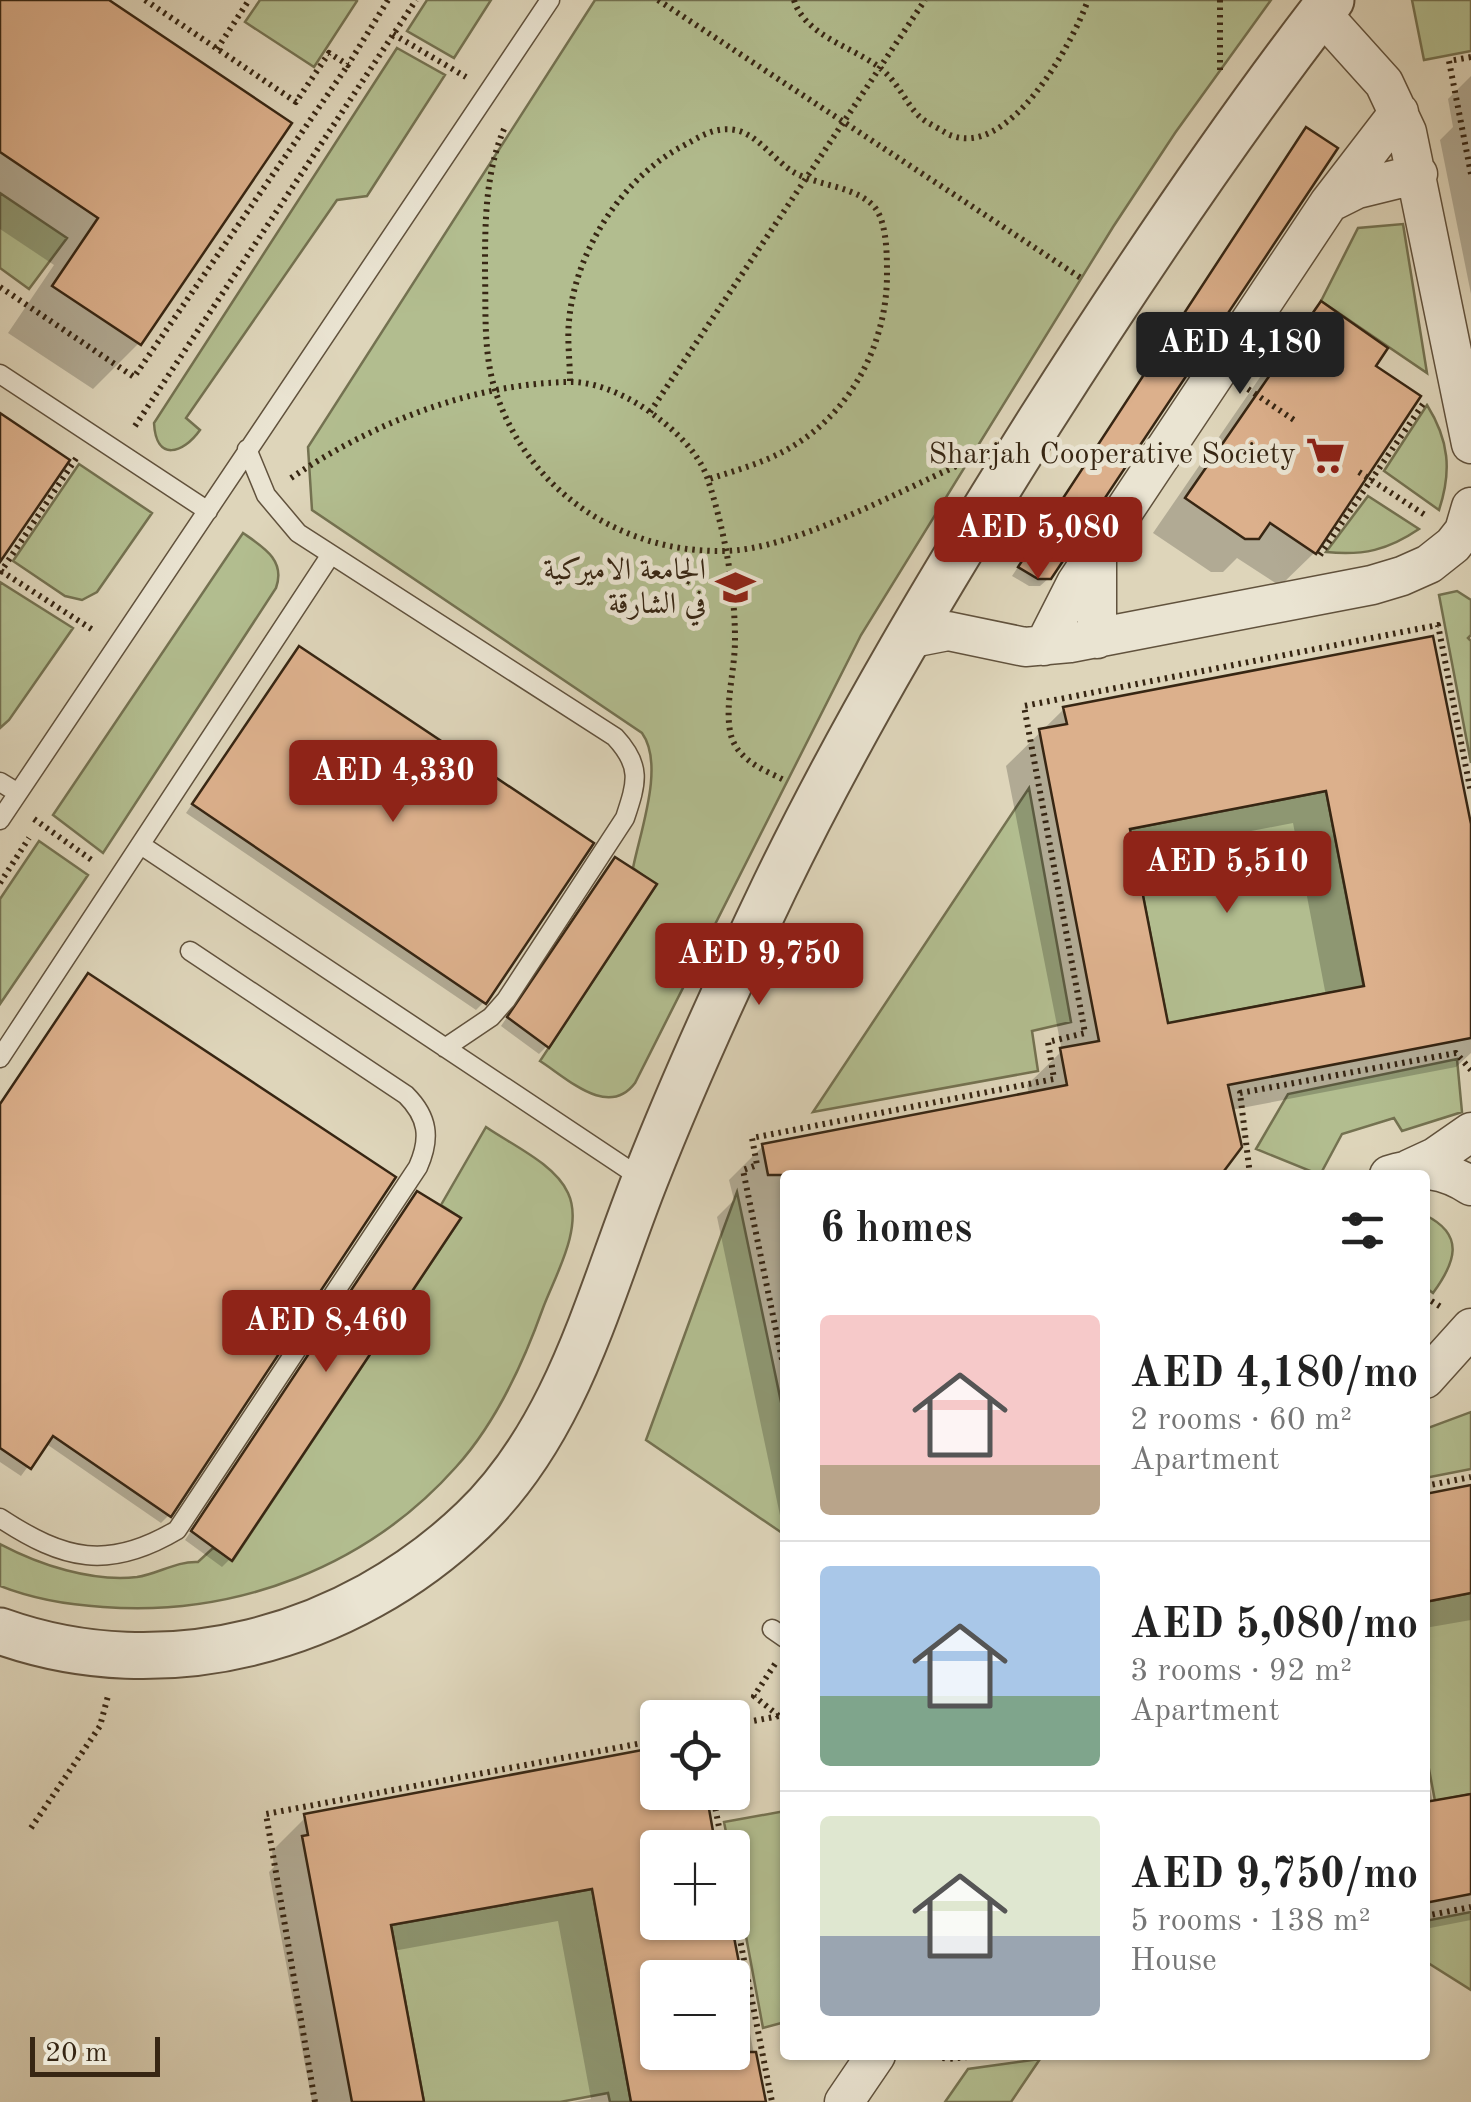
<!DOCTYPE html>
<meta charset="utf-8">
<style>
body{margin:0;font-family:"Old Standard TT",Amiri,serif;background:#f6f6f6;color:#222;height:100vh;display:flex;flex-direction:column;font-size:38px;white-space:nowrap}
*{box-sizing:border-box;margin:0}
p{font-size:32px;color:#767676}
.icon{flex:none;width:55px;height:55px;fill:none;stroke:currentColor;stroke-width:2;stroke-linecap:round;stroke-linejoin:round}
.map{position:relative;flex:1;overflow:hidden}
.drawer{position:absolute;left:780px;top:1170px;width:650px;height:890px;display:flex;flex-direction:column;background:#fff;border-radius:10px;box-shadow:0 2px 8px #0004}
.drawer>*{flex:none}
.tools{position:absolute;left:640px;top:1700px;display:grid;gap:20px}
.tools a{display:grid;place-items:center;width:110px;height:110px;border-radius:10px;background:#fff;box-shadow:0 2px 8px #0004;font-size:50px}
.scale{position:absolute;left:30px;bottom:25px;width:130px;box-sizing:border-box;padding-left:10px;border:5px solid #372613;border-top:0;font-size:28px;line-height:35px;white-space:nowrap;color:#372613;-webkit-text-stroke:8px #eae4d2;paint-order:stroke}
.price{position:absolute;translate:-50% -85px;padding:0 22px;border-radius:10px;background:#8f2418;color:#fff;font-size:32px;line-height:65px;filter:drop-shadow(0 2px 5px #0008)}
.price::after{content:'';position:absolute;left:50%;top:60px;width:30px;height:22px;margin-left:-15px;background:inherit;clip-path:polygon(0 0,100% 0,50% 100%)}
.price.selected{background:#222;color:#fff}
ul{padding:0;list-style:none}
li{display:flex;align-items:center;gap:30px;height:250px;padding:0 40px}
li+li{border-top:2px solid #e0e0e0}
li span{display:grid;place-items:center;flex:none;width:280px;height:200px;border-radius:10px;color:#555}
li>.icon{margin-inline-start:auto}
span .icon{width:120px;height:120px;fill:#fffc;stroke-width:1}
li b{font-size:42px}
h2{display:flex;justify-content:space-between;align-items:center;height:120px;padding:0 40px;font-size:42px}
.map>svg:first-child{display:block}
.green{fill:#b2bd8f;stroke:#747251;stroke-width:2.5}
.shadow{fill:#0003;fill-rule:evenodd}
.building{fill:#dcb08c;stroke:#372613;stroke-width:2.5;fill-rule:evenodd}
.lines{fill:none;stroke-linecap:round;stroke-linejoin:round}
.service-casing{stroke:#61523d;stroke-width:21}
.minor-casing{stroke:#61523d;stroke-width:41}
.tertiary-casing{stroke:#61523d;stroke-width:49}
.path{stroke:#372613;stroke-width:6;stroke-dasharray:2.5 5;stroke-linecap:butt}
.service{stroke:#eae4d2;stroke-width:18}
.minor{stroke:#eae4d2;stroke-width:38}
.tertiary{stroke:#eae4d2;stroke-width:45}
.labels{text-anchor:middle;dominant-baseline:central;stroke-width:10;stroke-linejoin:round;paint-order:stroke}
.poi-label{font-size:30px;fill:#372613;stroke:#eae4d2;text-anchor:end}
</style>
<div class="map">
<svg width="1471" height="2102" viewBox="0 0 1471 2102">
<rect width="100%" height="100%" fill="#ded5ba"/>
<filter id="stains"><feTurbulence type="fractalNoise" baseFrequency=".002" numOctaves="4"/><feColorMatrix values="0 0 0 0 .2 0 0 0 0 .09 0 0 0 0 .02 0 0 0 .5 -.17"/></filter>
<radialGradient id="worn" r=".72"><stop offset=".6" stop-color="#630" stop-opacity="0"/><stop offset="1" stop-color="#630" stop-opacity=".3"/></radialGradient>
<!-- green -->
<path class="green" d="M260 0H356L357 1 314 67 245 22Z
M427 0H491L454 58 407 31Z
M595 0H1271L1175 133 1113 227 861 635 635 1083C608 1119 567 1078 540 1061L656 885 633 868C640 832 665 765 642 733L312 510 308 447Z
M1412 0H1471V51L1424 60Z
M397 48 445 75 367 196 337 200 186 418 200 430C183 454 156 462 154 423Z
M0 193 67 238 29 289 0 268Z
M1403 224 1427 373 1321 301 1358 228Z
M1427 405C1449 440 1452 471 1439 510L1384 471Z
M79 464 152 513 97 592 82 600 65 596 13 561Z
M1368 496 1419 529C1388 550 1363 556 1326 552Z
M243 533C263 547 286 560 276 588L103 853 53 815Z
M0 582 73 628 9 720 0 728Z
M1457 591 1471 600V635L1468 638 1471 641V763L1439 595Z
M1029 788 1071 1022 1032 1031 1038 1071 813 1112Z
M1326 791 1369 1014 1344 990 1189 1019 1174 1056 1130 829Z
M39 841 88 875 0 1004V899Z
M1457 1059 1462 1112 1402 1131 1394 1118 1342 1134 1320 1175 1256 1149 1288 1094Z
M486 1127C512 1145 555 1164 568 1193 584 1227 555 1276 543 1308 523 1364 496 1423 456 1467 367 1567 236 1617 103 1607 68 1605 33 1599 0 1586V1544C40 1565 91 1582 137 1577 158 1574 176 1561 198 1562L213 1548 233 1560 461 1218 441 1205Z
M737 1192 785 1421V1535L646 1440Z
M1425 1215C1466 1235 1455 1263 1433 1293L1425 1287Z
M1471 1412V1469L1425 1478V1429Z
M1471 1593V1794L1435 1801 1425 1748V1602Z
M785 1811V2022L763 2028 733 1866 732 1848 729 1847 724 1822Z
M592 1889 631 2102H610L608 2093 560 2102H424L391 1925Z
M1471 1912V1990L1425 1961V1921Z
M1040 2059 1011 2102H945L968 2069Z"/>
<!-- shadow -->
<path class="shadow" d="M0 0H105L139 343 93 389 8 333 54 265 0 229Z
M1471 76V294L1440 140 1453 127 1448 99Z
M1306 130 1049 578 1040 586H1029L1012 576Z
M1321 305 1372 366 1418 397 1314 553 1280 586 1237 558 1223 572H1211L1153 533 1287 338Z
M1432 639 1471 837V1053L1456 1067 1231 1110 1217 1175H785V1539L717 1217 734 1200 729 1180 763 1146 1029 1094 1027 1085 1062 1051 1006 766 1064 709ZM1293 823 1326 996 1166 1026 1132 854Z
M299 649 484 1002 476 1010 186 813Z
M615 860 547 1046 539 1054 501 1026Z
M88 976 169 1515 161 1523 45 1443 21 1476 0 1462V1104Z
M418 1194 230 1559 222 1567 185 1540Z
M1471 1487V1620L1425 1628V1496Z
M1425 1761 1433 1804 1471 1797V1920L1425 1929Z
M306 1817 658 1848V1922H729L763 2102H574L591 2099 558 1921 393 1951 421 2102H312L269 1872 274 1867 272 1851ZM658 1978H732V2052H658Z"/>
<!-- building -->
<path class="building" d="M0 0H109L292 123 141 345 52 286 98 218 0 152Z
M1306 127 1338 148 1051 579H1038L1018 567Z
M1321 301 1388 348 1376 366 1421 396 1316 554 1270 523 1259 539H1245L1185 498Z
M0 413 70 460 0 562Z
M1433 636 1471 824V1038L1228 1085 1242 1147 1221 1175H768L762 1144 1067 1085 1060 1048 1099 1041 1039 729 1067 724 1063 707ZM1326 791 1364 986 1168 1023 1130 829Z
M299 646 594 843 486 1004 192 804Z
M615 857 657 884 549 1048 507 1017Z
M88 973 396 1177 171 1517 53 1436 31 1469 0 1448V1104Z
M417 1191 461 1218 232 1561 191 1531Z
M1471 1485V1593L1425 1602V1494Z
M658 1747V1792H706L716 1848H658V1922H731L742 1978H658V2052H756L766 2102H631L592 1889 391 1925 424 2102H352L302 1836 308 1835 304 1814Z
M1471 1794V1894L1425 1903V1802Z"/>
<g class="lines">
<defs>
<path id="service" d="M0 374 208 511
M247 449 266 495 298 533 615 737C642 766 637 782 625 818L506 1000 491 1017 445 1048
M0 782 18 793
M0 820 550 0
M141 845 644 1180
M0 1058 330 556
M0 1518C64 1560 108 1571 177 1530L418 1167C431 1138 428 1117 406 1095L190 951
M772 1629 785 1638"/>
<path id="minor" d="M1321 13 1384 83 1407 132 1471 444
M1329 203 1357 189 1418 174
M1097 556V639
M907 639 948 631 1025 647 1070 643 1372 585 1402 576 1429 564 1453 545 1464 531 1471 507
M1044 646 1076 583 1329 203 1399 112
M1409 1169 1435 1157 1471 1132
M1389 1175C1419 1165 1445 1169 1471 1186
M1425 1379 1471 1328
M844 2102 876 2055"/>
<path id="tertiary" d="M0 1631C165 1690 349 1639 473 1520 568 1429 599 1295 646 1177 685 1078 729 982 775 886 853 725 945 572 1040 421 1131 278 1227 134 1331 0"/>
</defs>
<!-- service casing -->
<use href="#service" class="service-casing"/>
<!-- minor casing -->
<use href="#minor" class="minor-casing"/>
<!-- tertiary casing -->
<use href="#tertiary" class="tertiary-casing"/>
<!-- path -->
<path class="path" d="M145 0 296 102 329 53 348 65 388 0
M658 0 1084 280
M794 0C804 34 849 46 876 65 899 81 904 102 920 117 927 123 938 128 946 133 1006 165 1072 45 1088 0
M1220 0V74
M393 34 466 77
M217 49 249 0
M1471 57 1449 61 1471 174
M504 129C485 174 485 224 485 272 486 312 483 354 496 393 529 491 621 553 724 551 792 550 895 493 959 465
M0 287 134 377 348 65
M1153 325 1188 349
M570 381C570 362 567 340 569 321 575 253 620 181 679 148 697 139 713 126 735 130 758 134 774 161 795 173 819 186 860 187 876 209 887 225 887 256 887 275 887 342 852 411 793 446 767 462 737 470 709 479
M1248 389 1297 422
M650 412 925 0
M135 426 416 0
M1359 472 1425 515
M291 478C371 424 470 384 568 382 599 381 634 399 658 418 679 434 702 457 709 483 725 533 735 588 735 640 735 670 725 702 730 731 735 759 762 769 784 780
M1320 555 1423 404
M1 571 93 630
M0 573 77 457
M34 819 93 861
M0 883 29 838
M1250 1175 1240 1093 1456 1053 1471 1070
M1425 1297 1441 1307
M785 1374 743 1170 757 1165 752 1138 1054 1079 1048 1042 1085 1033 1024 706 1438 625 1471 793
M1425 1486 1471 1477
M775 1664 754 1696 785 1721
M732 1725 779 1716
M31 1828 100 1726 108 1696
M723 1848 714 1801 734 1796 732 1790
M732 1899 772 2102
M1425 1916 1471 1907
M928 2055 948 2059 985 2055
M315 2102 266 1814 658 1740"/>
<!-- service -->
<use href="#service" class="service"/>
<!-- minor -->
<use href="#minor" class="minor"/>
<!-- tertiary -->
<use href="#tertiary" class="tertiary"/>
</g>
<!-- icons -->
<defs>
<symbol id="supermarket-bare" viewBox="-9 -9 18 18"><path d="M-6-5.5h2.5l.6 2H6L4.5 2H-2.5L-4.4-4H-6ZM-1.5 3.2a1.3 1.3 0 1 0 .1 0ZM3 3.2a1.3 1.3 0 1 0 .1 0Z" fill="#8f2418" stroke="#eae4d2" stroke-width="2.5" paint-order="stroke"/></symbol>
<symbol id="university-bare" viewBox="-9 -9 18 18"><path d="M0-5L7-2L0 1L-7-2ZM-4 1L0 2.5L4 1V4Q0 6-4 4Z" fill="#8f2418" stroke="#eae4d2" stroke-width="2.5" paint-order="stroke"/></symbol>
</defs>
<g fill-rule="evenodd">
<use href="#supermarket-bare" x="1298" y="428" width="55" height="55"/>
<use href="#university-bare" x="708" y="560" width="55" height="55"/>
</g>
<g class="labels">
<!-- poi labels -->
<g class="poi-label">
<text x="1296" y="455">Sharjah Cooperative Society</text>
<text x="706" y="571">الجامعة الاميركية<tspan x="706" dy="34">في الشارقة</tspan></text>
</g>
</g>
<rect width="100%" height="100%" filter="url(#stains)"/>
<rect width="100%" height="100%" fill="url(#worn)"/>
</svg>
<div class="tools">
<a><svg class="icon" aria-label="locate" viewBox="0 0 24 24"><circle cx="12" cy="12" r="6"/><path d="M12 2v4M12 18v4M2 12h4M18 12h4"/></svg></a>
<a>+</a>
<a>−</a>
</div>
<div class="scale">20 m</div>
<b class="price selected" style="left:1240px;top:397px">AED 4,180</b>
<b class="price" style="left:1038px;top:582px">AED 5,080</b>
<b class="price" style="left:393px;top:825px">AED 4,330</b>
<b class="price" style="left:1227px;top:916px">AED 5,510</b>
<b class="price" style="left:759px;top:1008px">AED 9,750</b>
<b class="price" style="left:326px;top:1375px">AED 8,460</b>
<section class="drawer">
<h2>6 homes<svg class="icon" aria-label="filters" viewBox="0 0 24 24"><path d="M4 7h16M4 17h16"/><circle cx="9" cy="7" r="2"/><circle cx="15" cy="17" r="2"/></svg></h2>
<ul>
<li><span style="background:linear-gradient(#f6c9c9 75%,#b9a48a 0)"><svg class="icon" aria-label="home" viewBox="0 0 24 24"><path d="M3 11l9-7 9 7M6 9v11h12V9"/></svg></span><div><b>AED 4,180/mo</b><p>2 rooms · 60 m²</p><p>Apartment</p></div></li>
<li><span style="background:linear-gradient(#a9c7e8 65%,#7fa58c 0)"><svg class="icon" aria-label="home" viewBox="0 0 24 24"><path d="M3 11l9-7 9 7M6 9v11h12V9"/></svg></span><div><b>AED 5,080/mo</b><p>3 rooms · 92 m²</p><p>Apartment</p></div></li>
<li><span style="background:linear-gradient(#dfe7d0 60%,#9aa5b1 0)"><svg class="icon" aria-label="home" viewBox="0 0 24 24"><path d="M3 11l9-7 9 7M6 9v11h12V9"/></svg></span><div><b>AED 9,750/mo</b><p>5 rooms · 138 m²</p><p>House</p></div></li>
</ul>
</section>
</div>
